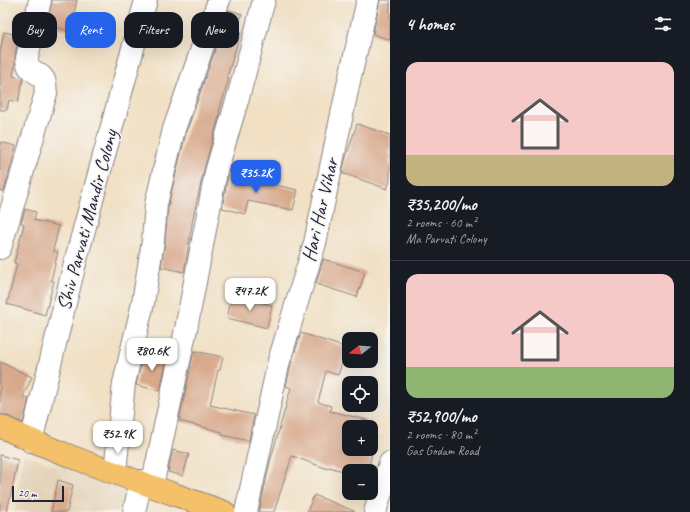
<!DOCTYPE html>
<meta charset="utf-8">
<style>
body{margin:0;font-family:Caveat,sans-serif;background:#20242c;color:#f1f3f6;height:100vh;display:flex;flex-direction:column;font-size:15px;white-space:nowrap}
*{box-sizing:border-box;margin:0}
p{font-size:13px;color:#9ea1a6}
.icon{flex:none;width:22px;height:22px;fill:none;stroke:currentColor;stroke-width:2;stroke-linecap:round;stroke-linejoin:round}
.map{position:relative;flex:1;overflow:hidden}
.panel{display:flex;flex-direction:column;background:#171b24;width:300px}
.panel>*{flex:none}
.top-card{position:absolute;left:12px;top:12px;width:318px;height:36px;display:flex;gap:8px}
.needle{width:26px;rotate:253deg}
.tools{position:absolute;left:342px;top:332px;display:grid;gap:8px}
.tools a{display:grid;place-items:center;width:36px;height:36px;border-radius:8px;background:#171b24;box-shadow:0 4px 16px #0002;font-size:20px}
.scale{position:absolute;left:12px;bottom:10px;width:52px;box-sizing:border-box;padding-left:4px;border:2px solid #22223b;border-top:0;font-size:11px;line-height:14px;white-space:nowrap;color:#22223b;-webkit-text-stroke:3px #f6f6f2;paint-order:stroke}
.price{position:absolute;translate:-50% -34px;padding:0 9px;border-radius:8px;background:#fff;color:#222;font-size:13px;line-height:26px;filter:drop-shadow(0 1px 2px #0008)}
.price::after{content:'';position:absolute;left:50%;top:24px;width:12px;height:9px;margin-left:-6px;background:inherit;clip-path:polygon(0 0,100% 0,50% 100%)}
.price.current{background:#2563eb;color:#fff}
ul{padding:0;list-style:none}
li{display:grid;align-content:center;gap:8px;height:212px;padding:0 16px}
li+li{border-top:1px solid #363941}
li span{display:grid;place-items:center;height:124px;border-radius:12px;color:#555}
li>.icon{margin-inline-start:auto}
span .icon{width:72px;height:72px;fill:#fffc;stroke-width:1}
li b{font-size:17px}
h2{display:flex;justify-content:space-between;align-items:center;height:48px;padding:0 16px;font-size:17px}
.tag{padding:0 14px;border-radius:12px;background:#171b24;box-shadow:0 4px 16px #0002;font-size:14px;line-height:36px}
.tag.current{background:#2563eb;color:#fff}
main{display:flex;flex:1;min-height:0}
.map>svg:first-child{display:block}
.built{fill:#e3d1b5}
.building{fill:#d8a88b}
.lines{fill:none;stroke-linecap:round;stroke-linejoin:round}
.minor-casing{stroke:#8a8180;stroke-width:24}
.major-casing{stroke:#8a8180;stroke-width:24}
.minor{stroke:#fff;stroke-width:22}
.major{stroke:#f4c16a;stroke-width:22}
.labels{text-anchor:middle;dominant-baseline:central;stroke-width:3.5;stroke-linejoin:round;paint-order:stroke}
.street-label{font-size:20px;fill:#22223b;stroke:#f6f6f2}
</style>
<main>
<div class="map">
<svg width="390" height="512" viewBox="0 0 390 512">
<rect width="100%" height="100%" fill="#f6f6f2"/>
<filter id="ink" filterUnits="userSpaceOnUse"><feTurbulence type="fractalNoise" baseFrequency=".025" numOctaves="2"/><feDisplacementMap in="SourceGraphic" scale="8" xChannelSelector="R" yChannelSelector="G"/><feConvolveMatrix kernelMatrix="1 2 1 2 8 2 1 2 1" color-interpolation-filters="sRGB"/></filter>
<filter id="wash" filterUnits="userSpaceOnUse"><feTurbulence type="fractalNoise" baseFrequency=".012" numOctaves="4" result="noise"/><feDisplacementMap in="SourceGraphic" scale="16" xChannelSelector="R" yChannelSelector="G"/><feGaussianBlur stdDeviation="0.9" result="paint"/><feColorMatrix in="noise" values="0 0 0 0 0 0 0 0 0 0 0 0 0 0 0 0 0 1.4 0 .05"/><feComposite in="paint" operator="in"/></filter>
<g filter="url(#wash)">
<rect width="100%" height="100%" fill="#f1e0c4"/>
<!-- built -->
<path class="built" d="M24 455 130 491 124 512H14Z"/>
<g id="blocks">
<!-- building -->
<path class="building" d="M52 0H77L70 31 55 27 54 30 46 28Z
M380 0H390V40L373 34Z
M229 10 242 14 236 31 241 32 227 77 229 78 219 112 220 113 204 170 193 218 184 272 161 267 165 242 168 206 186 133Z
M4 32 19 35 15 55V65L13 76 23 79 18 102 9 100 7 110H0V53Z
M357 124 390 135V181L387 189 342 173 346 157Z
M0 142 16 146 4 191H0Z
M229 171 254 177 253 180 298 190 293 210 248 201 245 214 222 208Z
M25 209 36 212 34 220 59 226 53 251 58 252 51 280 54 281 45 315 7 304 17 264 14 263 24 224 21 223Z
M323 259 365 272 357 297 316 284Z
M232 295 272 305 267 328 227 318Z
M301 333 347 348 338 375 326 371 318 402 331 406 330 411 367 420 366 427H349V449H371V435L376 436 371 457 368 471H343L329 467 328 469 292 456 274 512H259L270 462 291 388 286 386 291 364Z
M194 351 223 357 220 370H218L210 405 254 415 249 441 222 435V432L179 421Z
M144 352 167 358 160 391 136 385Z
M0 362 32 377 23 396 29 399 23 423 5 415 0 414Z
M173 450 189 454 183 476 168 472Z
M0 455 18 460 7 512H0Z
M58 480 73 485 67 512H51Z
M314 495 354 511V512H307Z"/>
</g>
</g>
<g filter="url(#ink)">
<use href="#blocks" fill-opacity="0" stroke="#8a8180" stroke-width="1"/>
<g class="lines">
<defs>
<path id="minor" d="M0 248 46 93C45 90 46 86 45 83 42 70 27 75 27 58L40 0
M31 441 75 263 146 0
M115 472 124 383 143 303 153 241 156 204 174 129 219 0
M152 486 186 329 216 172 239 94 264 0
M134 512 141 481
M246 512 279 361 315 243 349 81 368 0
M375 512 390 463"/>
<path id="major" d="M0 426C72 460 149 485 224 512"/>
</defs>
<!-- minor casing -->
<use href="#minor" class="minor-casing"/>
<!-- major casing -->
<use href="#major" class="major-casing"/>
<!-- minor -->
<use href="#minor" class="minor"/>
<!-- major -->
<use href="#major" class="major"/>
</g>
</g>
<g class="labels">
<!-- street labels -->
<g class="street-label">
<text transform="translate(320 210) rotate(-77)">Hari Har Vihar</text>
<text transform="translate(87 220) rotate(-75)">Shiv Parvati Mandir Colony</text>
</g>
</g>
</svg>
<div class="tools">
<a><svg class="needle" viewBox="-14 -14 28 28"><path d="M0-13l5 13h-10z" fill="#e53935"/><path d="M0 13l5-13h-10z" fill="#9ea1a6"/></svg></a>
<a><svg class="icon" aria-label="locate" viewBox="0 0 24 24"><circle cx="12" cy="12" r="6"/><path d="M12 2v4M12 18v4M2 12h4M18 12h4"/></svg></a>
<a>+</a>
<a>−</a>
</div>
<div class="scale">20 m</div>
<b class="price current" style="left:256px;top:194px">₹35.2K</b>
<b class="price" style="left:250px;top:312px">₹47.2K</b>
<b class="price" style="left:152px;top:372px">₹80.6K</b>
<b class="price" style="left:118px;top:455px">₹52.9K</b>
<div class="top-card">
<a class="tag">Buy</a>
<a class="tag current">Rent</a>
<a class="tag">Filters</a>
<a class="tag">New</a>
</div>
</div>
<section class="panel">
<h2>4 homes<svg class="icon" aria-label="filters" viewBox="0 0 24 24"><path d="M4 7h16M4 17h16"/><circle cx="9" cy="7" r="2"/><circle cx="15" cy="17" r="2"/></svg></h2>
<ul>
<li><span style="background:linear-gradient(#f6c9c9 75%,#c2b280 0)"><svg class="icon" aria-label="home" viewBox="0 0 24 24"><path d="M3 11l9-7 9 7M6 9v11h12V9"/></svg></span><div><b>₹35,200/mo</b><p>2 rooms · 60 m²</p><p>Ma Parvati Colony</p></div></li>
<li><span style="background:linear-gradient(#f6c9c9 75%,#8fb573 0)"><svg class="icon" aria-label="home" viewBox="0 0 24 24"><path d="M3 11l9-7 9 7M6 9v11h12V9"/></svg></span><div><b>₹52,900/mo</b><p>2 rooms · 80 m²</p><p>Gas Godam Road</p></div></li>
</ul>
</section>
</main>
